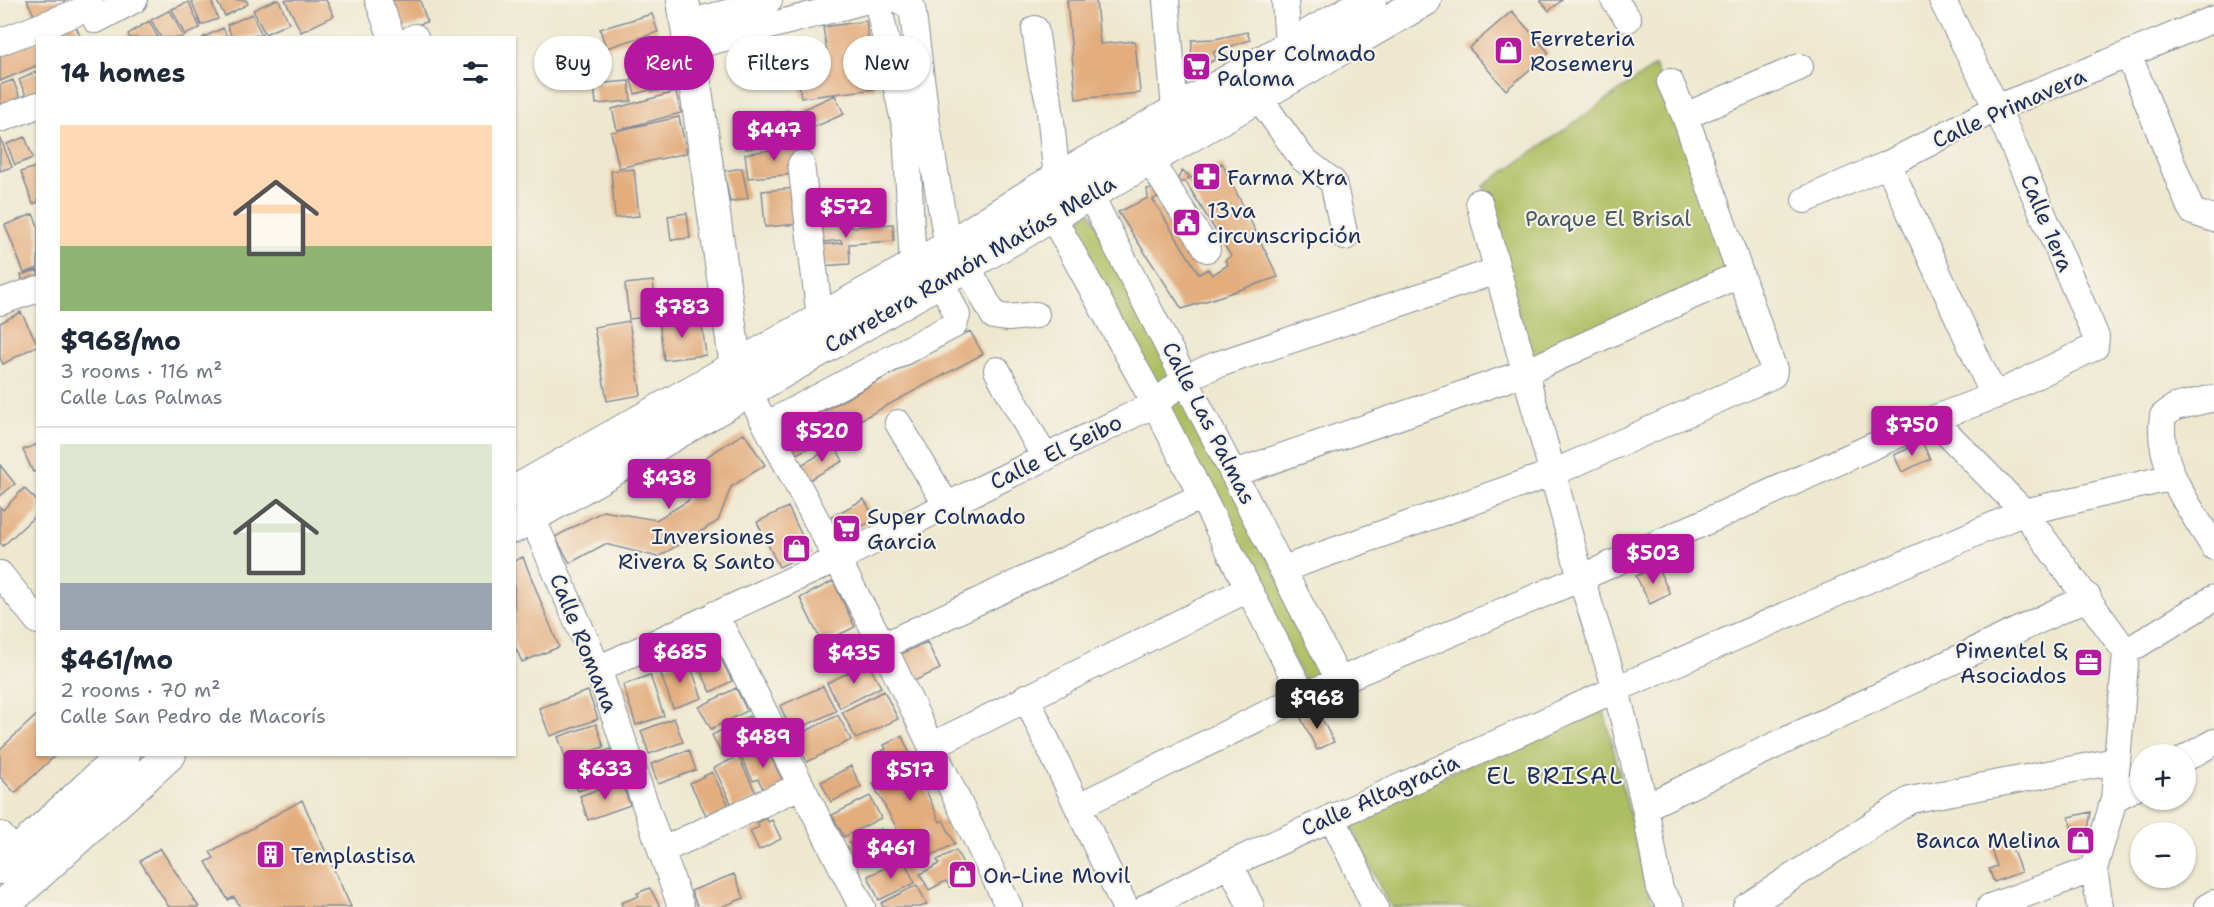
<!DOCTYPE html>
<meta charset="utf-8">
<style>
body{margin:0;font-family:"Shantell Sans",sans-serif;background:#f6f6f7;color:#1f2937;height:100vh;display:flex;flex-direction:column;font-size:22px;white-space:nowrap}
*{box-sizing:border-box;margin:0}
p{font-size:20px;color:#747a83}
.icon{flex:none;width:33px;height:33px;fill:none;stroke:currentColor;stroke-width:2;stroke-linecap:round;stroke-linejoin:round}
.map{position:relative;flex:1;overflow:hidden}
.panel{position:absolute;left:36px;top:36px;width:480px;height:720px;display:flex;flex-direction:column;background:#fff;border-radius:0px;box-shadow:0 2px 4px #0004}
.panel>*{flex:none}
.guide{position:absolute;left:534px;top:36px;width:570px;height:54px;display:flex;gap:12px}
.fabs{position:absolute;left:2130px;top:744px;display:grid;gap:12px}
.fabs a{display:grid;place-items:center;width:66px;height:66px;border-radius:50%;background:#fff;box-shadow:0 2px 4px #0004;font-size:30px}
.price{position:absolute;translate:-50% -51px;padding:0 14px;border-radius:6px;background:#b5179e;color:#fff;font-size:20px;line-height:39px;filter:drop-shadow(0 2px 3px #0008)}
.price::after{content:'';position:absolute;left:50%;top:36px;width:18px;height:14px;margin-left:-9px;background:inherit;clip-path:polygon(0 0,100% 0,50% 100%)}
.price.on{background:#222;color:#fff}
ul{padding:0;list-style:none}
li{display:grid;align-content:center;gap:12px;height:318px;padding:0 24px}
li+li{border-top:2px solid #e0e1e3}
li span{display:grid;place-items:center;height:186px;border-radius:0px;color:#555}
li>.icon{margin-inline-start:auto}
span .icon{width:108px;height:108px;fill:#fffc;stroke-width:1}
li b{font-size:26px}
h2{display:flex;justify-content:space-between;align-items:center;height:72px;padding:0 24px;font-size:26px}
.tag{padding:0 21px;border-radius:27px;background:#fff;box-shadow:0 2px 4px #0004;font-size:21px;line-height:54px}
.tag.on{background:#b5179e;color:#fff}
.map>svg:first-child{display:block}
.green{fill:#adbe61;stroke:#647660;stroke-width:1.5}
.building{fill:#e3ad7e}
.lines{fill:none;stroke-linecap:round;stroke-linejoin:round}
.minor-casing{stroke:#848c96;stroke-width:28}
.major-casing{stroke:#848c96;stroke-width:34}
.minor{stroke:#fff;stroke-width:26}
.major{stroke:#fff;stroke-width:32}
.labels{text-anchor:middle;dominant-baseline:central;stroke-width:4.5;stroke-linejoin:round;paint-order:stroke}
.poi-label{font-size:22px;fill:#1b2f5e;stroke:#f7f3e8;text-anchor:start}
.street-label{font-size:22px;fill:#1b2f5e;stroke:#f7f3e8}
.park-label{font-size:22px;fill:#475a5f;stroke:#f7f3e8}
.neighbourhood-label{font-size:24px;letter-spacing:1.5px;fill:#1b2f5e;stroke:#f7f3e8}
</style>
<div class="map">
<svg width="2214" height="907" viewBox="0 0 2214 907">
<rect width="100%" height="100%" fill="#f7f3e8"/>
<filter id="ink" filterUnits="userSpaceOnUse"><feTurbulence type="fractalNoise" baseFrequency=".0167" numOctaves="2"/><feDisplacementMap in="SourceGraphic" scale="12" xChannelSelector="R" yChannelSelector="G"/><feConvolveMatrix kernelMatrix="1 2 1 2 8 2 1 2 1" color-interpolation-filters="sRGB"/></filter>
<filter id="wash" filterUnits="userSpaceOnUse"><feTurbulence type="fractalNoise" baseFrequency=".008" numOctaves="4" result="noise"/><feDisplacementMap in="SourceGraphic" scale="24" xChannelSelector="R" yChannelSelector="G"/><feGaussianBlur stdDeviation="1.35" result="paint"/><feColorMatrix in="noise" values="0 0 0 0 0 0 0 0 0 0 0 0 0 0 0 0 0 1.4 0 .05"/><feComposite in="paint" operator="in"/></filter>
<g filter="url(#wash)">
<rect width="100%" height="100%" fill="#eee8cf"/>
<!-- green -->
<path class="green" d="M1655 66 1732 268 1531 360 1484 186Z
M1090 211 1326 672 1305 682 1070 224Z
M1602 703 1650 897 1657 907H1390L1348 820Z"/>
<g id="blocks">
<!-- building -->
<path class="building" d="M27 0H64L69 11 38 24Z
M198 0H211L218 19 201 25 192 2Z
M216 0H246L248 4 225 16Z
M275 0H279L289 23 265 34 253 10Z
M285 0H326L334 16 301 32Z
M386 0H420L427 22 395 31Z
M1067 0H1096L1100 44 1135 41 1140 93 1076 99Z
M1540 0H1562L1549 11Z
M189 2 200 28 185 35 172 9Z
M170 10 183 36 180 38H161L151 20Z
M1512 11 1549 53 1506 90 1469 48Z
M252 14 262 35 232 38 227 25Z
M652 14 658 32 606 48 600 29Z
M73 20 81 38H43Z
M149 21 158 38H130L128 34Z
M866 21 875 89 801 98 798 77 811 75 809 60 828 58 823 27Z
M223 28 228 38H202Z
M1247 32 1250 40 1213 52 1216 59 1194 72 1191 64 1192 40 1215 39Z
M38 40V65L0 81V50Z
M38 71V101L30 104 19 80Z
M669 71 672 89 652 92 649 75Z
M646 75 650 90 635 94 631 80Z
M13 80 23 105 0 114V85Z
M629 81 631 101 596 104 594 84Z
M676 92 681 113 617 130 612 109Z
M835 95 844 114 812 128 804 109Z
M791 110 796 140 746 149 740 118Z
M679 117 687 153 619 168 611 132Z
M0 137 12 167 0 171Z
M25 137 33 158 15 165 7 144Z
M801 145 802 158 796 174 748 178 745 154Z
M1222 163 1278 277 1182 309 1118 212 1148 198 1147 189 1155 188 1157 197 1153 200 1199 274 1208 269 1212 275 1228 265 1225 260 1231 256 1186 182H1180L1178 178 1182 171 1189 175 1188 179Z
M38 166V202L33 204 21 172Z
M742 168 748 198 730 202 724 171Z
M634 169 639 216 615 218 611 171Z
M796 188 799 224 765 227 762 191Z
M687 213 690 238 671 240 668 216Z
M33 214 38 226V268L24 273 5 225Z
M838 216 840 228 893 224 894 241 849 244 850 264 819 266 817 245 842 243 841 240 816 243 814 218Z
M38 270V286L25 290 21 275Z
M653 281 657 316 629 319 625 284Z
M21 312 38 345 3 364 0 358V323Z
M701 318 706 355 664 360 659 323Z
M629 321 641 395 607 401 594 327Z
M970 331 983 354 795 455 783 433Z
M744 433 765 465 731 487 718 521 658 557 605 544 570 563 555 537 603 511 656 520 688 501 706 457Z
M1922 442 1930 459 1902 472 1894 455Z
M38 444V470L33 472 23 450Z
M835 446 843 461 809 480 801 465Z
M0 465 15 484 0 496Z
M24 488 38 502V513L3 546 0 543V507L3 510Z
M864 499 875 519 840 539 828 519Z
M788 507 810 552 779 567 757 522Z
M523 557 559 647 522 662 514 644V561Z
M1657 566 1670 594 1650 604 1636 576Z
M833 581 855 627 822 643 800 598Z
M927 642 940 669 912 682 899 655Z
M714 645 732 681 711 692 693 656Z
M688 659 702 698 673 708 659 669Z
M2095 659 2096 666 2081 668 2080 661Z
M868 663 881 687 840 708 827 683Z
M650 675 664 716 636 725 623 685Z
M823 686 836 711 792 732 780 706Z
M736 688 747 711 711 729 699 707Z
M588 691 598 719 550 736 539 708Z
M884 691 898 719 856 739 842 712Z
M1317 710 1334 742 1317 750 1301 718Z
M38 714V754H57L15 793 0 777V749Z
M838 715 851 740 807 762 794 737Z
M749 716 760 737 722 755 712 735Z
M674 718 683 742 649 754 641 731Z
M596 724 604 747 566 759 558 737Z
M902 736 940 822 943 820 955 844 913 864 904 848 927 836 924 830 903 840 873 784 886 777 875 755 886 749 884 745Z
M763 742 786 787 767 796 758 779 753 781 739 753Z
M611 749 620 777 578 791 568 764Z
M689 750 696 770 658 784 651 764Z
M738 756 758 797 734 809 714 768Z
M851 766 861 787 831 802 821 782Z
M712 772 731 810 709 821 690 783Z
M621 781 630 805 588 820 580 796Z
M870 796 881 818 844 837 832 815Z
M302 800 351 907H240L234 897 228 900 206 862 214 858 210 852Z
M2091 812 2085 847 2077 850 2069 817Z
M766 818 768 822 772 820 781 839 759 850 750 831 759 827 757 823Z
M881 829 889 847 857 861 849 843 854 841 851 834 856 832 859 838Z
M2009 840 2021 872 1994 882 1989 869 1997 866 1990 847Z
M160 848 182 882 199 907H169L140 861Z
M956 850 970 877 950 887 946 881 929 890 920 874 939 864 937 860Z
M903 859 915 883 879 900 868 876Z
M734 874 744 898 721 907H698L691 891Z
M917 885 927 904 921 907H883L881 903Z
M650 888 660 907H623L621 903 639 896 637 893Z"/>
</g>
</g>
<g filter="url(#ink)">
<use href="#blocks" fill-opacity="0" stroke="#848c96" stroke-width="1.5"/>
<g class="lines">
<defs>
<path id="minor" d="M378 0 392 38
M877 0 906 130
M899 0 912 7 927 125 948 247
M1166 0 1175 111 1182 128
M1285 0 1288 47
M1614 0 1628 19
M96 20 134 0
M686 23 763 4 769 0
M1035 29 1041 69 1049 102 1057 179
M413 38 415 37
M0 42 91 7
M690 47 868 0
M2129 56 2189 205 2193 212 2214 219
M1259 98 1302 158 1333 182 1345 237
M1685 116 1800 67
M0 119 38 105
M1150 161 1207 249
M801 164 820 318
M1888 164 1994 396
M1082 179 1339 680
M1043 199 1155 404 1303 696
M1805 200 1888 164 1997 108 2214 19
M1479 202 1581 578 1616 689 2024 512 2173 477
M967 266 994 316 1009 318 1036 315
M913 267 906 130 927 125
M0 302 38 289
M997 370 1045 458
M748 391 883 646 1009 907
M2214 398 2175 407 2163 416C2155 464 2191 509 2214 547
M1933 419 2024 512 2126 652 2114 799 2094 869 2100 907
M898 423 947 506
M768 424 954 325 957 315 941 281
M1235 473 1524 373 1740 274
M532 517 598 669 681 907
M1283 569 1553 473 1773 375 1774 370 1685 116 1670 82
M0 574 38 621
M715 614 862 907
M883 646 1202 496
M2126 652 2214 598
M598 669 835 560 1155 404 1186 378 1216 365 1496 271
M1026 697 1125 907
M931 746 1248 589
M2186 758 2214 742
M2114 799 2140 784
M1079 806 1303 696 1581 578 1933 419 1994 396 2095 347 2096 337 1997 108 1942 0
M1645 807 2088 597
M1332 817 1375 907
M0 835 28 866
M661 851 800 786
M1230 864 1251 907
M1147 907 1230 864 1616 689 1645 807 1660 890 1671 907
M1746 907 1910 800 2116 761
M1990 907 2094 869
M2207 907 2214 903"/>
<path id="major" d="M683 0 736 367 745 383
M514 492 948 247 1038 190 1370 0
M514 527 1425 0
M0 868 124 754
M2 907 170 754"/>
</defs>
<!-- minor casing -->
<use href="#minor" class="minor-casing"/>
<!-- major casing -->
<use href="#major" class="major-casing"/>
<!-- minor -->
<use href="#minor" class="minor"/>
<!-- major -->
<use href="#major" class="major"/>
</g>
</g>
<!-- icons -->
<defs>
<symbol id="shop-square" viewBox="-11 -11 22 22"><rect x="-9" y="-9" width="18" height="18" rx="4" fill="#b5179e" stroke="#f7f3e8"/><path d="M-5-2.5h2.3a2.7 3.5 0 0 1 5.4 0H5L5.5 6h-11ZM-1.5-2.5h3a1.5 2.3 0 0 0-3 0Z" fill="#fff"/></symbol>
<symbol id="supermarket-square" viewBox="-11 -11 22 22"><rect x="-9" y="-9" width="18" height="18" rx="4" fill="#b5179e" stroke="#f7f3e8"/><path d="M-6-5.5h2.5l.6 2H6L4.5 2H-2.5L-4.4-4H-6ZM-1.5 3.2a1.3 1.3 0 1 0 .1 0ZM3 3.2a1.3 1.3 0 1 0 .1 0Z" fill="#fff"/></symbol>
<symbol id="pharmacy-square" viewBox="-11 -11 22 22"><rect x="-9" y="-9" width="18" height="18" rx="4" fill="#b5179e" stroke="#f7f3e8"/><path d="M-2-6h4v4h4v4h-4v4h-4v-4h-4v-4h4Z" fill="#fff"/></symbol>
<symbol id="civic-square" viewBox="-11 -11 22 22"><rect x="-9" y="-9" width="18" height="18" rx="4" fill="#b5179e" stroke="#f7f3e8"/><path d="M-.6-6.5H3V-4.5H.6V-3L4-1V1h2V6H-6V1h2V-1L-.6-3ZM-1.2 2.5V6h2.4V2.5Z" fill="#fff"/></symbol>
<symbol id="office-square" viewBox="-11 -11 22 22"><rect x="-9" y="-9" width="18" height="18" rx="4" fill="#b5179e" stroke="#f7f3e8"/><path d="M-6-3h4V-5.5h4V-3h4V5H-6ZM-1-4.5V-3h2v-1.5ZM-6 0V1H6V0Z" fill="#fff"/></symbol>
<symbol id="building-square" viewBox="-11 -11 22 22"><rect x="-9" y="-9" width="18" height="18" rx="4" fill="#b5179e" stroke="#f7f3e8"/><path d="M-4-6H4V6H1V3H-1V6H-4ZM-2.5-4.3h1.7v1.8h-1.7ZM.8-4.3h1.7v1.8H.8ZM-2.5-1h1.7V.8h-1.7ZM.8-1h1.7V.8H.8Z" fill="#fff"/></symbol>
</defs>
<g fill-rule="evenodd">
<use href="#shop-square" x="1492" y="34" width="33" height="33"/>
<use href="#supermarket-square" x="1180" y="50" width="33" height="33"/>
<use href="#pharmacy-square" x="1190" y="160" width="33" height="33"/>
<use href="#civic-square" x="1170" y="206" width="33" height="33"/>
<use href="#supermarket-square" x="830" y="512" width="33" height="33"/>
<use href="#shop-square" x="780" y="532" width="33" height="33"/>
<use href="#office-square" x="2072" y="646" width="33" height="33"/>
<use href="#shop-square" x="2064" y="824" width="33" height="33"/>
<use href="#building-square" x="254" y="838" width="33" height="33"/>
<use href="#shop-square" x="946" y="858" width="33" height="33"/>
</g>
<g class="labels">
<!-- poi labels -->
<g class="poi-label">
<text x="1530" y="38">Ferreteria<tspan x="1530" dy="25">Rosemery</tspan></text>
<text x="1217" y="53">Super Colmado<tspan x="1217" dy="25">Paloma</tspan></text>
<text x="1227" y="177">Farma Xtra</text>
<text x="1207" y="210">13va<tspan x="1207" dy="25">circunscripción</tspan></text>
<text x="867" y="516">Super Colmado<tspan x="867" dy="25">Garcia</tspan></text>
<text x="775" y="536" text-anchor="end">Inversiones<tspan x="775" dy="25">Rivera &amp; Santo</tspan></text>
<text x="2067" y="650" text-anchor="end">Pimentel &amp;<tspan x="2067" dy="25">Asociados</tspan></text>
<text x="2060" y="840" text-anchor="end">Banca Melina</text>
<text x="291" y="855">Templastisa</text>
<text x="983" y="875">On-Line Movil</text>
</g>
<!-- street labels -->
<g class="street-label">
<text transform="translate(2009 108) rotate(-24)">Calle Primavera</text>
<text transform="translate(2047 223) rotate(67)">Calle 1era</text>
<text transform="translate(970 264) rotate(-30)">Carretera Ramón Matías Mella</text>
<text transform="translate(1209 423) rotate(63)">Calle Las Palmas</text>
<text transform="translate(1056 452) rotate(-26)">Calle El Seibo</text>
<text transform="translate(584 643) rotate(68)">Calle Romana</text>
<text transform="translate(1380 795) rotate(-24)">Calle Altagracia</text>
</g>
<!-- park labels -->
<g class="park-label">
<text x="1608" y="218">Parque El Brisal</text>
</g>
<!-- neighbourhood labels -->
<g class="neighbourhood-label">
<text x="1555" y="776">EL BRISAL</text>
</g>
</g>
</svg>
<div class="fabs">
<a>+</a>
<a>−</a>
</div>
<b class="price" style="left:774px;top:162px">$447</b>
<b class="price" style="left:846px;top:239px">$572</b>
<b class="price" style="left:682px;top:339px">$783</b>
<b class="price" style="left:1912px;top:457px">$750</b>
<b class="price" style="left:822px;top:463px">$520</b>
<b class="price" style="left:669px;top:510px">$438</b>
<b class="price" style="left:1653px;top:585px">$503</b>
<b class="price" style="left:680px;top:684px">$685</b>
<b class="price" style="left:854px;top:685px">$435</b>
<b class="price on" style="left:1317px;top:730px">$968</b>
<b class="price" style="left:763px;top:769px">$489</b>
<b class="price" style="left:605px;top:801px">$633</b>
<b class="price" style="left:910px;top:802px">$517</b>
<b class="price" style="left:891px;top:880px">$461</b>
<div class="guide">
<a class="tag">Buy</a>
<a class="tag on">Rent</a>
<a class="tag">Filters</a>
<a class="tag">New</a>
</div>
<section class="panel">
<h2>14 homes<svg class="icon" aria-label="filters" viewBox="0 0 24 24"><path d="M4 7h16M4 17h16"/><circle cx="9" cy="7" r="2"/><circle cx="15" cy="17" r="2"/></svg></h2>
<ul>
<li><span style="background:linear-gradient(#ffd9b3 65%,#8fb573 0)"><svg class="icon" aria-label="home" viewBox="0 0 24 24"><path d="M3 11l9-7 9 7M6 9v11h12V9"/></svg></span><div><b>$968/mo</b><p>3 rooms · 116 m²</p><p>Calle Las Palmas</p></div></li>
<li><span style="background:linear-gradient(#dfe7d0 75%,#9aa5b1 0)"><svg class="icon" aria-label="home" viewBox="0 0 24 24"><path d="M3 11l9-7 9 7M6 9v11h12V9"/></svg></span><div><b>$461/mo</b><p>2 rooms · 70 m²</p><p>Calle San Pedro de Macorís</p></div></li>
</ul>
</section>
</div>
